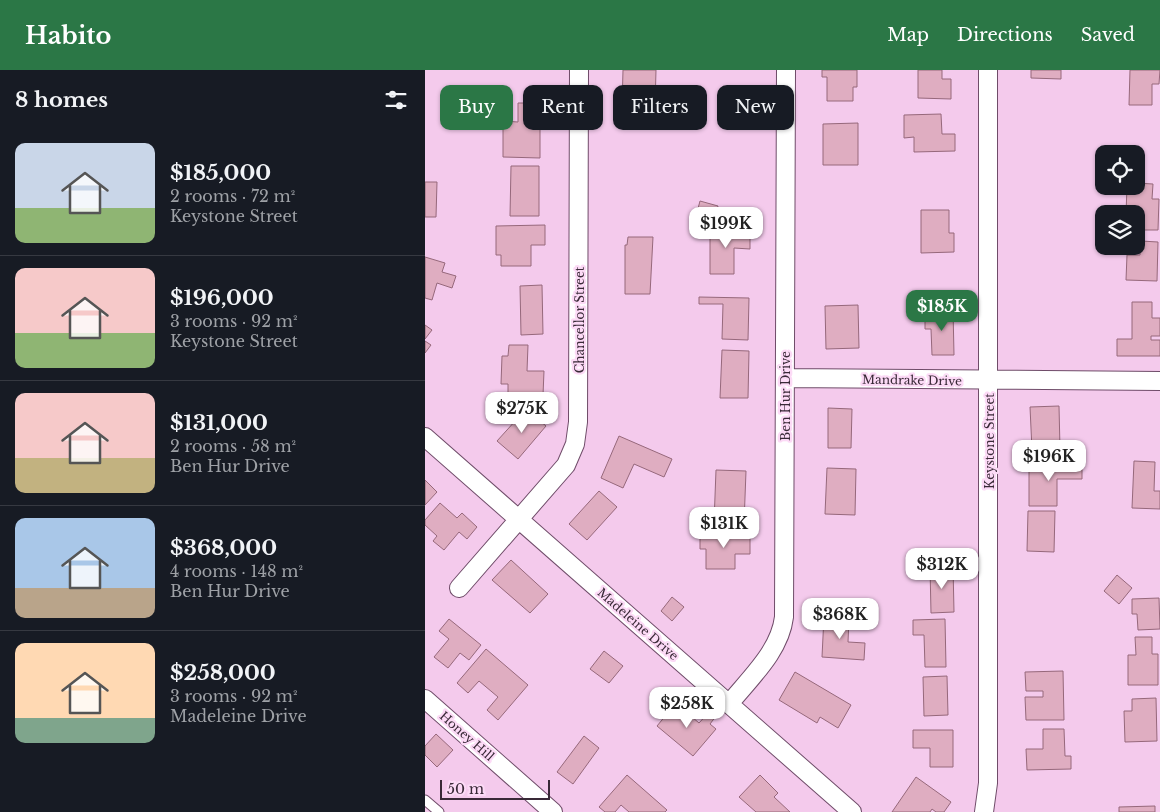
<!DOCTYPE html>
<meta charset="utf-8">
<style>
body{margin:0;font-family:"Libre Baskerville",serif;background:#242831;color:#f1f3f6;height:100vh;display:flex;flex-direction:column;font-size:19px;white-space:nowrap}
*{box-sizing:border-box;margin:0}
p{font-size:16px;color:#9ea1a6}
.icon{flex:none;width:28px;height:28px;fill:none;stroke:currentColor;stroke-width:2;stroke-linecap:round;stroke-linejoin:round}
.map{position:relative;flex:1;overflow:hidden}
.details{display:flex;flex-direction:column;background:#171b24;width:425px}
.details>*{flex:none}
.top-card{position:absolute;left:15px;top:15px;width:475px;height:45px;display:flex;gap:10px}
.controls{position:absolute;left:670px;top:75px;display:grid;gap:10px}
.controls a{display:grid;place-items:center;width:50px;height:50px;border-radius:10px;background:#171b24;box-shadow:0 1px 4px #0004;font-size:25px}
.scale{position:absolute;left:15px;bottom:12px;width:110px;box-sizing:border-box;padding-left:5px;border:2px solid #392937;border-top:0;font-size:14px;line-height:18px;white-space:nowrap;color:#392937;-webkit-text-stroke:4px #fcdaf6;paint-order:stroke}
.price{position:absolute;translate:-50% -42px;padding:0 11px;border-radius:10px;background:#fff;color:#222;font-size:16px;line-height:32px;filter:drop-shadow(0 1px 2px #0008)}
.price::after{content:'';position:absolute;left:50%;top:30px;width:15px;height:11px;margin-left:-8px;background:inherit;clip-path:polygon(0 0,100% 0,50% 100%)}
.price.selected{background:#2b7746;color:#fff}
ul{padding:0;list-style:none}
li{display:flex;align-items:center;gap:15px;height:125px;padding:0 15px}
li+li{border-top:1px solid #363941}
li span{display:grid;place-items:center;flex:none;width:140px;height:100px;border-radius:10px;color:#555}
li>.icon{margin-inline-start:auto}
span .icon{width:60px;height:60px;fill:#fffc;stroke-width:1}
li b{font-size:21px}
h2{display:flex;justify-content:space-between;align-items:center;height:60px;padding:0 15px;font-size:21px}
.tag{padding:0 18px;border-radius:10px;background:#171b24;box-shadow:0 1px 4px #0004;font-size:18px;line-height:45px}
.tag.selected{background:#2b7746;color:#fff}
header{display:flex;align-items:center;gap:30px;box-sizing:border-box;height:70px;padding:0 25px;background:#2b7746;color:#fff}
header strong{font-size:24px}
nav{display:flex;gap:28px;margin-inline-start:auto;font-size:18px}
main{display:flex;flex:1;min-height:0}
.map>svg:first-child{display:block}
.building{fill:#dfadc1;stroke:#96687b}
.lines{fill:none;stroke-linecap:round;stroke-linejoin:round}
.lane-casing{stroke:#6f4c69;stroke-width:11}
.street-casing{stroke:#6f4c69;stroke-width:20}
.lane{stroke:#fff;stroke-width:9}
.street{stroke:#fff;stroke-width:18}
.labels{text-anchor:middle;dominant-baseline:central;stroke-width:4.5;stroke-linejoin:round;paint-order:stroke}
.street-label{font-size:12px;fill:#392937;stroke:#fcdaf6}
</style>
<header>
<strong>Habito</strong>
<nav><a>Map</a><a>Directions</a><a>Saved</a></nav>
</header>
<main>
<section class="details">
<h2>8 homes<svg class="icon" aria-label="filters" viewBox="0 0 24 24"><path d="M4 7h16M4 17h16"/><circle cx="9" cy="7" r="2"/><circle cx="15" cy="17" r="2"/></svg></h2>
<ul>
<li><span style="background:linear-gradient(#c9d6e8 65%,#8fb573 0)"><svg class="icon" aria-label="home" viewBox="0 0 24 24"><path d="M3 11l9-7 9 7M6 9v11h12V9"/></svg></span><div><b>$185,000</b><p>2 rooms · 72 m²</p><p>Keystone Street</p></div></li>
<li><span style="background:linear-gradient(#f6c9c9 65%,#8fb573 0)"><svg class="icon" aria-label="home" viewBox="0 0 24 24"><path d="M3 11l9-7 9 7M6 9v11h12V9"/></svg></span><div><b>$196,000</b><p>3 rooms · 92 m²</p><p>Keystone Street</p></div></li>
<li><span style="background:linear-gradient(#f6c9c9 65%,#c2b280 0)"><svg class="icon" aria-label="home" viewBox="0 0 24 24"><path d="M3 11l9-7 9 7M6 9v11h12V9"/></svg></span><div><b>$131,000</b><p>2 rooms · 58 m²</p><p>Ben Hur Drive</p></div></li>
<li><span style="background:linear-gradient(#a9c7e8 70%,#b9a48a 0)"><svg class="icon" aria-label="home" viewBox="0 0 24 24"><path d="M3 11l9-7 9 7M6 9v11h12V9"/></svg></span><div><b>$368,000</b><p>4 rooms · 148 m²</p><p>Ben Hur Drive</p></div></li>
<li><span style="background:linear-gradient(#ffd9b3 75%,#7fa58c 0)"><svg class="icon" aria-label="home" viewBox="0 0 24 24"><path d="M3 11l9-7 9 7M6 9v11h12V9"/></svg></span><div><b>$258,000</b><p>3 rooms · 92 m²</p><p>Madeleine Drive</p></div></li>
</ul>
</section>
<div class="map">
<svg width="735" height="742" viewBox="0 0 735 742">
<rect width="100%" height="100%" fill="#f4caec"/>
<!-- building -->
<path class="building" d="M198 0H231L230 37 197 36Z
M397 0H432V17H428V31H402V7H397Z
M493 0H517V9H526V29L493 28Z
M606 0H636V9L606 8Z
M705 0H735L734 14H727V35H704Z
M93 33H115V88L78 87V51L93 52Z
M516 44 517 64H530V81L489 82V67L479 68V45Z
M433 53V95H398V54Z
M86 96H114V146H85Z
M0 112H12L11 147H0Z
M711 113 728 114 727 129H734L733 160H713L711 144H701L702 116H711Z
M275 131 293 136 289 150 271 146Z
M496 140H524V163H529V182L496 183Z
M120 155V175H106V196H76V185H71V156Z
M285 160H325V179L309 178V204H285Z
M203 167H228L225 224H200V175H202Z
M716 171 733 172 732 211 701 210 702 185H715Z
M0 187 20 193 17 202 31 206 27 218 12 213 7 230 0 228Z
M117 215 118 264 96 265 95 216Z
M274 227 324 228 323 270 297 269 298 234H274Z
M707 232H727V248H735V266H726V270H735V286H692V269H707Z
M433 235 434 278 401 279 400 236Z
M506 239H528L529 285H507L506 259H500V250H506Z
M0 255 7 260 0 269Z
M0 271 6 275 0 283Z
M84 275H103L102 301H119L118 325 83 324V314H76L77 286H83Z
M297 280 324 281 323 328H295Z
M634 336 635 379 607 380 605 337Z
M403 338 427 339 426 378H403Z
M101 339 121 356 93 389 72 371Z
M194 366 247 389 239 407 209 394 198 418 176 408Z
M709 391 730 392 729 421H735V439L707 438Z
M604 395H657V409H632V436H604Z
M402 398 431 399 430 445 400 444Z
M291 400 321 401 319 454 289 453Z
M0 410 12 422 0 435Z
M174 421 192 437 162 470 144 454Z
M15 433 32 448 37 443 52 457 42 469 34 462 19 480 8 471 12 466 0 455V450Z
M603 441H630L629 482 602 481Z
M275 464H325V484H310V499H281V479H275Z
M86 490 123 524 105 543 67 510Z
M528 496 529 542 506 543 505 497Z
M692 505 707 518 694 534 679 521Z
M247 527 259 537 247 551 236 541Z
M734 528 735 559 713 560 712 544H707V529Z
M399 546 424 548 423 572 440 573 439 590 397 587Z
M24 549 56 575 44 590 35 583 23 598 9 587 24 569 14 561Z
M520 549 521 597H500L499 565H488V550Z
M710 567H727V584H733V615H703V585H711Z
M61 579 103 615 73 650 62 640 73 627 54 611 43 623 32 613Z
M179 581 198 596 184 613 165 599Z
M638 601 639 650H601L600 627H618V621H601L600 602Z
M370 602 426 635 413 658 395 647 392 653 354 630Z
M522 606 523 645 499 646 498 607Z
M731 628 732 671 700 672 699 641H707V629Z
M251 633 274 653 285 641 291 646 285 654 291 659 268 686 232 656Z
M618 659H639L640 686H646V699L602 700 601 679H618Z
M488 660H528V697H505V678H488Z
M11 664 28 680 12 697 0 685V676Z
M159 666 174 678 148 714 132 702Z
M202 705 242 740 240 742H204L196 735 190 742H180L174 737Z
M335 705 353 723 349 727 365 742H331L314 727Z
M491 707 526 732 519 742H511L507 739 505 742H467Z
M730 736V742H694V737Z"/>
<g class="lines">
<defs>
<path id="lane" d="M0 730 14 742"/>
<path id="street" d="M360 308 735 311
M0 367 427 742
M34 518 141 395 150 374 153 352 154 0
M0 629 128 742
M304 634C325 608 355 581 359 547L361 0
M559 742 563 713V0"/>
</defs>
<!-- lane casing -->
<use href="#lane" class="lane-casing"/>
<!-- street casing -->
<use href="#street" class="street-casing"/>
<!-- lane -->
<use href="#lane" class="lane"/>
<!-- street -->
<use href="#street" class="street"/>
</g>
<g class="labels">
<!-- street labels -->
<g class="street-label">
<text transform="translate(154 250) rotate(-90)">Chancellor Street</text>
<text transform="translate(487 310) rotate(1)">Mandrake Drive</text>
<text transform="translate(360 326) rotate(-90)">Ben Hur Drive</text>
<text transform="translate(564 371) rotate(-90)">Keystone Street</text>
<text transform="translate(213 554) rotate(41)">Madeleine Drive</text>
<text transform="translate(42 666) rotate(41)">Honey Hill</text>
</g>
</g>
</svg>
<div class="controls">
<a><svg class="icon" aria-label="locate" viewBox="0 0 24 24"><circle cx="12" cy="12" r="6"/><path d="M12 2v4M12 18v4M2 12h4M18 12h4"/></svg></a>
<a><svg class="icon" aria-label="layers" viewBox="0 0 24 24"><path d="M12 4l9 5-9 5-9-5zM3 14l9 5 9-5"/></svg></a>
</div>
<div class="scale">50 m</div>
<b class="price" style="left:301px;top:179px">$199K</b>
<b class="price selected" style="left:517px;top:262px">$185K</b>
<b class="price" style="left:97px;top:364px">$275K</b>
<b class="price" style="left:624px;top:412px">$196K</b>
<b class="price" style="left:299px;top:479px">$131K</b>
<b class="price" style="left:517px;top:520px">$312K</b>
<b class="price" style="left:415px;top:570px">$368K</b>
<b class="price" style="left:262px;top:659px">$258K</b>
<div class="top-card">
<a class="tag selected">Buy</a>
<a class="tag">Rent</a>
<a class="tag">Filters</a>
<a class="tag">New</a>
</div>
</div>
</main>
